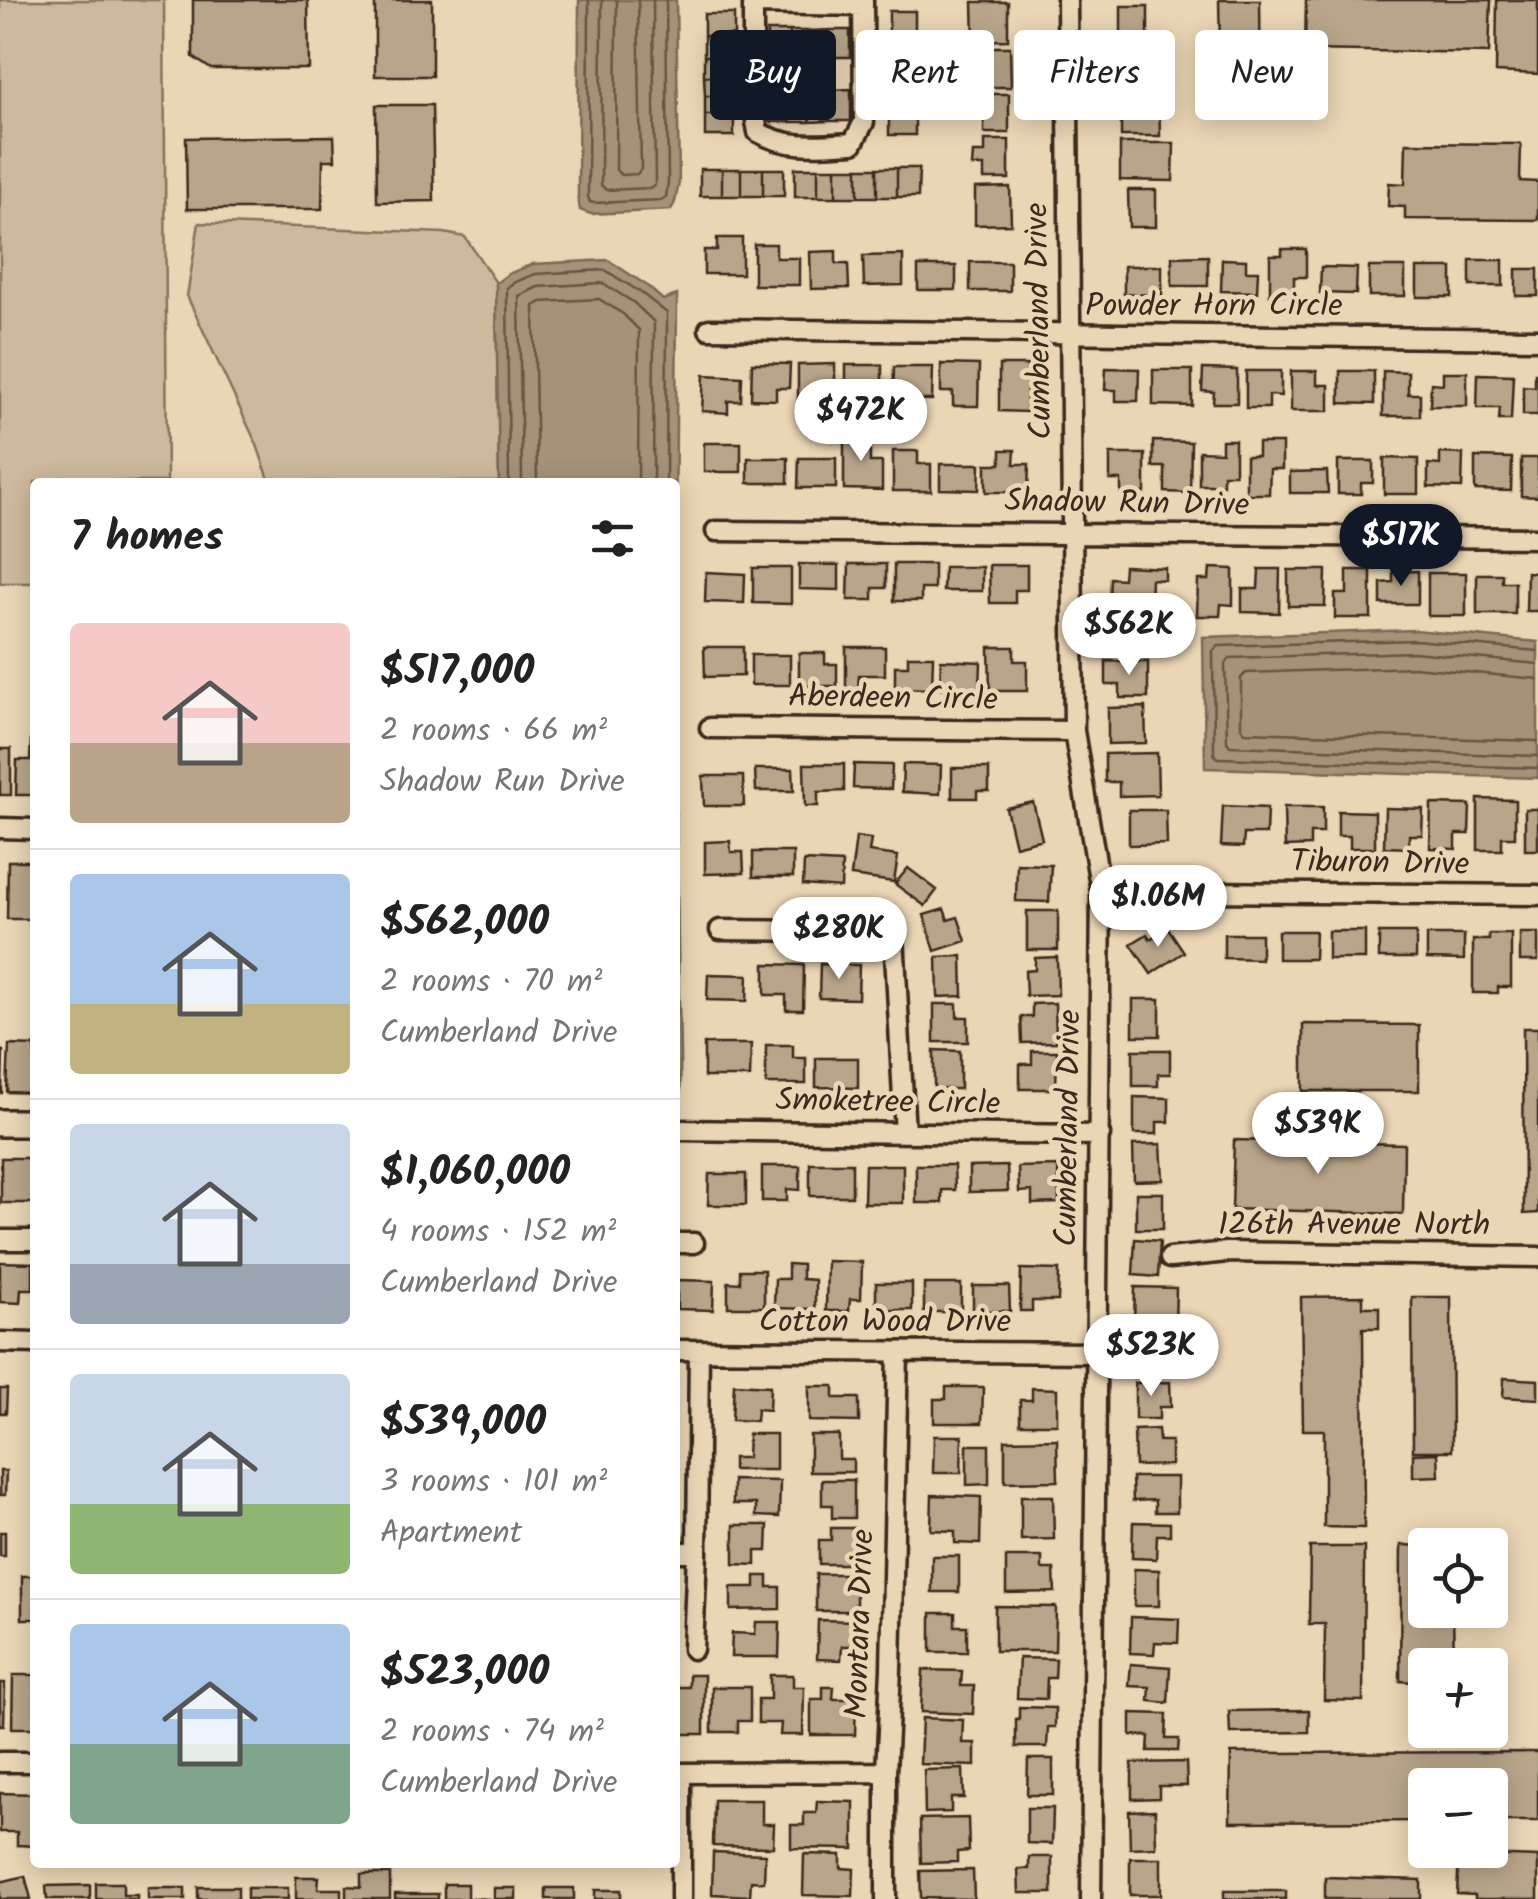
<!DOCTYPE html>
<meta charset="utf-8">
<style>
body{margin:0;font-family:Kalam,sans-serif;background:#f6f6f6;color:#222;height:100vh;display:flex;flex-direction:column;font-size:38px;white-space:nowrap}
*{box-sizing:border-box;margin:0}
p{font-size:32px;color:#767676}
.icon{flex:none;width:55px;height:55px;fill:none;stroke:currentColor;stroke-width:2;stroke-linecap:round;stroke-linejoin:round}
.map{position:relative;flex:1;overflow:hidden}
.panel{position:absolute;left:30px;top:478px;width:650px;height:1390px;display:flex;flex-direction:column;background:#fff;border-radius:10px;box-shadow:0 5px 25px #0003}
.panel>*{flex:none}
.banner{position:absolute;left:710px;top:30px;width:678px;height:90px;display:flex;gap:20px}
.controls{position:absolute;left:1408px;top:1528px;display:grid;gap:20px}
.controls a{display:grid;place-items:center;width:100px;height:100px;border-radius:10px;background:#fff;box-shadow:0 5px 25px #0003;font-size:50px}
.price{position:absolute;translate:-50% -85px;padding:0 22px;border-radius:35px;background:#fff;color:#222;font-size:32px;line-height:65px;filter:drop-shadow(0 2px 5px #0008)}
.price::after{content:'';position:absolute;left:50%;top:60px;width:30px;height:22px;margin-left:-15px;background:inherit;clip-path:polygon(0 0,100% 0,50% 100%)}
.price.active{background:#111827;color:#fff}
ul{padding:0;list-style:none}
li{display:flex;align-items:center;gap:30px;height:250px;padding:0 40px}
li+li{border-top:2px solid #e0e0e0}
li span{display:grid;place-items:center;flex:none;width:280px;height:200px;border-radius:10px;color:#555}
li>.icon{margin-inline-start:auto}
span .icon{width:120px;height:120px;fill:#fffc;stroke-width:1}
li b{font-size:42px}
h2{display:flex;justify-content:space-between;align-items:center;height:120px;padding:0 40px;font-size:42px}
.pill{padding:0 35px;border-radius:10px;background:#fff;box-shadow:0 5px 25px #0003;font-size:35px;line-height:90px}
.pill.active{background:#111827;color:#fff}
.map>svg:first-child{display:block}
.green{fill:#ceb99c;stroke:#84725d;stroke-width:2.5}
.water{fill:#a69279;stroke:#7b6855;stroke-width:2.5}
.lines{fill:none;stroke-linecap:round;stroke-linejoin:round}
.shore{stroke:#665442;stroke-width:2.5}
.building{fill:#b9a68a;stroke:#3b2a1e;stroke-width:2.5}
.street-casing{stroke:#3b2a1e;stroke-width:25}
.secondary-casing{stroke:#3b2a1e;stroke-width:32}
.street{stroke:#ead5b4;stroke-width:18}
.secondary{stroke:#ead5b4;stroke-width:25}
.labels{text-anchor:middle;dominant-baseline:central;stroke-width:9;stroke-linejoin:round;paint-order:stroke}
.street-label{font-size:32px;fill:#3b2a1e;stroke:#ead5b4}
</style>
<div class="map">
<svg width="1538" height="1899" viewBox="0 0 1538 1899">
<rect width="100%" height="100%" fill="#ead5b4"/>
<filter id="ink" filterUnits="userSpaceOnUse"><feTurbulence type="fractalNoise" baseFrequency=".01" numOctaves="2"/><feDisplacementMap in="SourceGraphic" scale="20" xChannelSelector="R" yChannelSelector="G"/><feConvolveMatrix kernelMatrix="1 2 1 2 8 2 1 2 1" color-interpolation-filters="sRGB"/></filter>
<g filter="url(#ink)">
<!-- green -->
<path class="green" d="M0 0H164L167 482H35V583H0Z
M199 223 444 233 465 237 496 283 499 482H270L257 445 187 296Z"/>
<!-- water -->
<path class="water" d="M579 0H676L679 183 675 202 671 210 591 214 580 210 578 198Z
M608 260 646 285 663 300 677 295 675 550V482H499L496 283 508 274 533 264Z
M1415 630 1538 642V778L1205 768 1203 637Z
M675 771 681 1114 675 1116Z"/>
<g class="lines">
<!-- shore -->
<path class="shore" d="M589 0 588 197 590 202 594 203 661 200 666 197 668 182 666 0
M602 0 601 185 606 190 651 188 655 185 653 0
M617 0 616 170 621 175 637 174 641 169 638 0
M509 482 507 288 513 283 535 274 605 270 640 292 667 313 666 482
M522 482 519 296 538 287 602 283 633 302 654 322 653 482
M537 482 534 306 541 302 599 299 623 314 639 330 638 482
M1538 651 1415 640 1218 646 1213 651 1214 754 1218 758 1538 768
M1538 664 1414 652 1230 658 1225 664 1227 742 1230 746 1538 756
M1538 679 1414 667 1246 673 1241 678V727L1245 732 1538 741"/>
</g>
<!-- building -->
<path class="building" d="M193 0H308L309 69H211L193 57Z
M375 0H432V76H375Z
M1219 0H1260L1261 94H1221Z
M1306 0H1491L1489 53 1305 50Z
M1497 0H1538V74L1496 72Z
M973 2H1008V40L974 41Z
M1121 6H1148V43H1121Z
M889 11H915V33H889Z
M704 14H734V35L704 36Z
M829 30 830 57 810 58V31Z
M829 30H850V57H830Z
M767 31H790V58L767 59Z
M790 31H810V58H790Z
M889 33H915V52H889Z
M734 35V56H704V36Z
M977 47H1010L1011 87H977V74H966V61H977Z
M1121 51H1147V88H1121Z
M889 52H915V73H889Z
M704 56H734V76H704Z
M889 73H915V91H889Z
M704 76H734V96H705Z
M851 89V121H829V90Z
M790 90V122H766V91Z
M790 90H810V122H790Z
M810 90H829V121L810 122Z
M889 91H915V113H889Z
M984 94H1009V133H984Z
M705 96H734V115H705Z
M1121 96H1159L1160 136H1121Z
M376 105H432L434 201 377 202Z
M889 113H915V135H889Z
M705 115H734V136H705Z
M334 136 335 160H323L322 209H187L186 138Z
M985 140H1009V179H984V166H972L973 153H985Z
M1120 143H1174L1173 181 1120 180Z
M1406 143 1521 144 1520 181 1538 182V220L1405 219V207L1388 206 1389 183 1405 184Z
M795 168H818V197H795Z
M818 168H836V197H818Z
M836 168H858V197H836Z
M858 168H877V197H858Z
M877 168H897V197H877Z
M897 168H919L918 197H897Z
M700 169H722V196H700Z
M722 169H741V196H722Z
M741 169H763V196H741Z
M763 169H784V196H763Z
M1010 187 1011 224 975 225V188Z
M1128 190H1156V227H1129Z
M717 238H742V274H704V250H717Z
M754 244H776V258H799V285H754Z
M1282 249H1306V277H1294V295H1270V255H1282Z
M836 251V264H848L849 288 811 289 810 252Z
M903 255V285L864 286 863 256Z
M1208 256V286H1172V257Z
M1222 259 1246 260V271H1258L1257 292 1221 291Z
M1470 260H1503V286H1470Z
M970 262H1010V291H970Z
M918 266H956V290H918Z
M1124 266H1162V295L1124 294Z
M1321 267 1357 268 1356 294 1320 293Z
M1369 267H1405V296H1369Z
M1417 268H1452V297H1417Z
M1516 269H1538V296H1516Z
M752 363 790 364 789 388H776V400L751 399Z
M835 364V400L798 401V365Z
M941 364 979 365 978 406H953V392H941Z
M846 365H882V388H870V400H846Z
M999 365H1027V412L999 411Z
M894 367H933L932 400 893 399Z
M1106 368 1139 369 1138 401H1116V390H1105Z
M1203 369 1237 370V403H1213L1214 392 1202 391Z
M1153 370H1192V406L1153 405Z
M1246 371H1281V396L1269 395V408H1246Z
M1291 371H1317V385H1329V411H1291Z
M1340 371H1374V404L1340 403Z
M1383 371 1408 372V394H1420V416H1383Z
M1443 372H1467V406H1430L1431 383 1443 384Z
M1535 373H1538V415H1523V386L1535 387Z
M1478 374 1513 375 1511 420H1499L1500 408H1477Z
M704 375 742 377 741 401H728V413L702 411Z
M844 434H870V462H882V490L844 489Z
M1222 440H1235V474H1223V485H1199V451L1222 452Z
M1153 441 1191 442 1190 493 1165 492V467H1153Z
M704 443H741V472H704Z
M1258 443H1282V469H1270L1269 494H1246V456H1258Z
M1001 450H1015L1014 464H1029L1028 492H986V464H1001Z
M893 451H918V464H931V491H893Z
M1440 453 1463 454 1462 488 1428 487V464L1440 465Z
M1110 454H1145V493H1121V480H1110Z
M1475 457 1512 458 1511 491 1475 490Z
M748 458H788V483H748Z
M799 458H836V488H798Z
M1384 458 1418 459V494H1384Z
M1521 458H1538V497L1521 496Z
M1338 461H1373V483H1361V494H1338Z
M940 464H980L979 490 940 489Z
M1327 471 1328 493H1290V472Z
M799 564 839 565V590L799 589Z
M849 564H886V588H873V600H848Z
M894 564H934V589H921V601H894Z
M989 565H1027V590H1015V603H990Z
M1124 566 1165 568V580L1151 579 1150 604 1109 603 1110 578 1123 579Z
M944 567H982V591H943Z
M753 568H791V604L753 603Z
M1210 568 1233 569V605L1221 604 1220 616H1197L1198 580H1209Z
M1259 569H1280L1279 613 1242 612V589H1258Z
M1288 570H1326L1325 606H1288Z
M1347 570H1371V618H1335V594H1347Z
M1418 571V604H1381V583L1393 582V572Z
M706 572 745 574 744 603 705 602Z
M1527 572 1538 573V611H1526Z
M1428 573H1466V616H1428Z
M1477 574H1502V582H1515V614H1477Z
M1107 614 1148 616 1147 652 1125 651V638L1106 637Z
M704 647H743V676L705 677Z
M846 647H885V675H859L858 689H846Z
M989 647H1014V661H1027V691H990Z
M799 653H825V664H837V686H799Z
M751 655H790V685H751Z
M908 656H933L932 689 895 688V666H908Z
M941 660 981 662 980 689 940 688Z
M1106 661 1148 662V698H1120V685H1106Z
M1145 707 1146 743 1108 744V708Z
M31 738H35V795H16L17 760H30Z
M0 749H11V795H0Z
M1157 753 1158 795 1119 796V782H1105V754Z
M804 764H844V791L818 792V806H805Z
M854 764 892 765 891 789 853 788Z
M903 764 941 765 940 794 902 792Z
M952 768H989V791H977V798H952Z
M755 769H793L794 791H756Z
M703 776H743L744 806H704Z
M1478 799 1515 800V837H1502V850H1478Z
M1033 802 1042 839 1015 846 1006 808Z
M1431 804 1470 805 1469 834H1456V849L1430 848Z
M1223 806 1267 808 1266 834H1244L1243 847 1221 846Z
M1284 807H1323V833H1310V846L1285 847Z
M1385 808 1423 809 1422 835H1409V848L1384 847Z
M1525 809H1538V850H1525Z
M1129 810H1166L1167 844 1129 845Z
M1338 811 1375 812V848H1350V836H1338Z
M856 837 871 839 869 852 898 856 894 882 851 876Z
M730 841 731 852H743L744 873 705 874V842Z
M753 852H793V877H753Z
M8 861H35V919H7Z
M804 861 842 863 841 888 803 885Z
M1017 864 1051 865 1049 902 1016 901Z
M908 868 937 890 925 906 895 884Z
M944 909 948 920 958 917 966 941 935 951 924 915Z
M1027 911H1058V950H1027Z
M1168 928 1184 952 1151 974 1131 944 1147 934 1150 939Z
M1278 931H1315L1314 959H1278Z
M1328 931H1365V959H1328Z
M1379 933H1416V958H1379Z
M1520 933H1538V961H1520Z
M1224 934H1261V959L1224 958Z
M1489 934H1511V987H1498V993H1473V940H1489Z
M1427 935H1464V960L1427 959Z
M962 956 963 996 938 997 937 957Z
M1057 957 1058 995 1026 996 1025 971 1035 970V958Z
M765 964 804 965 803 1010H786V995H765Z
M820 964 859 965 858 999 819 998Z
M708 974 748 975 747 1001 707 1000Z
M1133 999H1160V1036H1133Z
M1055 1003 1056 1042 1022 1043 1021 1017H1032V1004Z
M934 1004H957V1017H968V1042H934Z
M1303 1024 1419 1025V1091H1303Z
M1523 1028H1538V1213L1524 1214Z
M704 1044H751L750 1077H704Z
M9 1045 35 1046V1093L7 1092Z
M766 1045H793V1058H806V1084H766Z
M0 1050 3 1051 2 1093H0Z
M934 1050 960 1051V1089H934Z
M1133 1050H1170V1074H1158V1086H1133Z
M1032 1051H1057L1056 1089H1020V1064H1032Z
M816 1058H858V1088L816 1087Z
M1134 1097 1169 1098V1122H1157V1134H1134Z
M1234 1140 1404 1144 1403 1214 1232 1209Z
M1161 1144 1163 1180 1134 1181 1133 1145Z
M1 1158H35V1203H1Z
M810 1163H852V1196H810Z
M865 1165H903V1203H864Z
M916 1165H954L955 1190H942V1203H916Z
M762 1166H800V1190L787 1189V1201H762Z
M1007 1166 1008 1191 969 1192V1167Z
M1058 1166 1059 1203 1032 1204V1191L1019 1192 1018 1167Z
M709 1174H746V1205H708Z
M1136 1193H1163V1229H1136Z
M1135 1239 1160 1241 1158 1277 1133 1275Z
M827 1261 862 1262 861 1299H850L849 1311H826Z
M0 1262 33 1263V1289H21L20 1303 0 1302Z
M788 1264 802 1265V1279L815 1280V1309L774 1308 775 1279H788Z
M1021 1269 1059 1270 1058 1301H1032V1311H1020Z
M740 1270H764V1307H728V1282L740 1283Z
M677 1280 714 1281 713 1310 677 1309Z
M876 1283H912V1310H876Z
M924 1284H961V1312H924Z
M973 1286H1009L1010 1311H973Z
M1135 1287 1176 1288 1175 1325 1134 1324Z
M1363 1296V1307H1379V1328H1363L1364 1528 1324 1527V1430H1303L1301 1297Z
M1412 1297H1451L1452 1451H1413Z
M1136 1335 1161 1336V1373L1135 1372Z
M1504 1378 1538 1380V1399L1503 1397Z
M1170 1382 1171 1407H1159V1419H1135V1383Z
M734 1384 770 1386 769 1410 757 1409 756 1421 732 1420Z
M809 1386H834V1398H859V1422L809 1421Z
M946 1387H983L982 1423H934V1399H946Z
M1032 1388 1057 1389V1424H1020V1400H1032Z
M0 1389H7L6 1413H0Z
M1158 1429 1159 1441H1171V1465L1135 1466 1134 1430Z
M748 1434H776V1470H733V1458H747Z
M810 1435H839V1459H853V1472H810Z
M934 1436H962L961 1473H933Z
M1057 1439 1058 1481 1005 1482V1440Z
M967 1445H989V1484L967 1485Z
M1438 1453 1439 1476 1413 1477V1454Z
M0 1471H6L5 1495H0Z
M1132 1477H1177V1512H1155V1500L1133 1501Z
M733 1480 780 1481 779 1517 756 1516V1504H733Z
M822 1480H854V1518H832V1505H822Z
M932 1495 981 1497 980 1544 955 1543V1531L931 1530Z
M1021 1496H1053L1054 1539 1021 1540Z
M1133 1522 1170 1523V1535H1157L1156 1559 1132 1558Z
M734 1525H768L767 1551H756V1565L734 1564Z
M831 1528H855V1564H819V1540H831Z
M0 1532H5V1556H0Z
M1401 1545 1425 1546V1610H1453L1454 1665H1425V1701L1413 1700V1682L1400 1681Z
M1310 1547H1364L1363 1701 1324 1700 1325 1624H1309Z
M932 1556H959V1592H932Z
M1006 1557H1042V1569H1054L1055 1592 1006 1593Z
M1134 1569 1159 1570V1606H1134Z
M816 1574H843V1587H856V1611H816Z
M22 1576H35V1619H22Z
M755 1576H768V1587H780V1609L731 1610V1587H755Z
M995 1606 1056 1607 1055 1651H995Z
M931 1613H955V1626H967V1652H931Z
M1131 1617 1179 1619 1178 1643 1155 1642 1154 1654 1130 1653Z
M818 1620 856 1621V1646H842L841 1660 817 1659Z
M756 1622H780L779 1657H731L732 1633 755 1634Z
M1019 1658 1056 1659 1055 1678H1047L1046 1699 1017 1698Z
M1131 1664 1170 1667 1168 1703 1149 1701 1150 1687 1129 1686Z
M923 1670 962 1671 961 1686H974L973 1714 921 1712Z
M13 1675H35V1728H12Z
M689 1675H704V1734H675V1687H689Z
M770 1675H793V1687H804L803 1735H780L781 1723H758V1699H770Z
M0 1683H5L4 1725H0Z
M712 1687H750V1721H738V1732H712Z
M823 1687H834L833 1699H856L855 1735H811V1699H823Z
M1019 1707 1055 1708V1727H1048L1047 1747H1016V1719H1019Z
M1309 1710V1732L1230 1733 1229 1711Z
M1131 1713 1167 1714 1166 1739H1179L1178 1751H1148L1149 1736 1131 1735Z
M922 1718 963 1720 962 1743H975V1766L920 1764Z
M1538 1752V1821H1490V1785H1425V1821L1230 1822 1231 1753Z
M1028 1759H1053V1795H1027Z
M1186 1762 1187 1786H1159V1798L1132 1799V1763Z
M963 1769 964 1798H951V1812L925 1813 924 1770Z
M0 1793 35 1794V1846L17 1845V1832H0Z
M714 1800H762V1824H774L773 1847 713 1846Z
M817 1801 854 1802V1849L791 1848V1825H804V1813H816Z
M1027 1808H1053L1052 1844 1027 1843Z
M1155 1810 1156 1847 1130 1848 1129 1811Z
M968 1818 969 1851 957 1852V1862L921 1863 920 1819Z
M713 1852 765 1854 764 1882 751 1881 750 1896 712 1894Z
M804 1854 841 1855V1868L854 1869 853 1896 803 1895Z
M1459 1854 1538 1857V1899H1475V1895L1457 1894Z
M1029 1857H1052V1893H1019L1018 1869H1029Z
M1130 1858H1161V1895H1130Z
M973 1870 974 1899 921 1898 920 1871Z
M361 1874H390V1899H346V1886L361 1887Z
M25 1876 31 1899H0V1882Z
M296 1877H319L318 1889H341V1899H296Z
M1325 1877 1421 1880V1899H1325Z
M96 1883H123V1895H137V1899H96Z
M444 1884H467V1898L490 1899H444Z
M90 1885V1899H47L46 1886Z
M198 1887H238V1899H198Z
M148 1888H185V1899H148Z
M247 1888H288V1899H247Z
M494 1888H516V1899H494Z
M546 1888H574V1899H546Z
M595 1890H621V1899H595Z
M1224 1891H1286V1899H1224Z
M395 1894H438V1899H395Z"/>
<g class="lines">
<defs>
<path id="street" d="M753 0V105L758 132C787 149 820 145 853 143L864 122 863 0
M1067 0 1074 731 1101 891 1091 1899
M753 4 863 6
M709 329 1538 339
M716 531 1538 538
M710 728 1074 731
M0 828 35 829
M1101 891 1538 895
M720 930 816 931 894 936 905 1133
M675 1130 1100 1135
M0 1240H35
M675 1243H694
M1170 1258 1227 1252 1538 1257
M0 1342 35 1343
M675 1350 1095 1353
M675 1552H697
M693 1649 697 1552 699 1350
M0 1762H35
M675 1773 886 1772
M681 1899V1773
M886 1899V1772L891 1669 898 1352"/>
<path id="secondary" d="M0 1123H35"/>
</defs>
<!-- street casing -->
<use href="#street" class="street-casing"/>
<!-- secondary casing -->
<use href="#secondary" class="secondary-casing"/>
<!-- street -->
<use href="#street" class="street"/>
<!-- secondary -->
<use href="#secondary" class="secondary"/>
</g>
</g>
<g class="labels">
<!-- street labels -->
<g class="street-label">
<text x="1214" y="306">Powder Horn Circle</text>
<text transform="translate(1040 321) rotate(-91)">Cumberland Drive</text>
<text transform="translate(1127 504) rotate(1)">Shadow Run Drive</text>
<text transform="translate(893 699) rotate(1)">Aberdeen Circle</text>
<text transform="translate(1380 864) rotate(1)">Tiburon Drive</text>
<text transform="translate(888 1103) rotate(1)">Smoketree Circle</text>
<text transform="translate(1069 1128) rotate(-89)">Cumberland Drive</text>
<text x="1354" y="1225">126th Avenue North</text>
<text x="885" y="1322">Cotton Wood Drive</text>
<text transform="translate(861 1624) rotate(-88)">Montara Drive</text>
</g>
</g>
</svg>
<div class="controls">
<a><svg class="icon" aria-label="locate" viewBox="0 0 24 24"><circle cx="12" cy="12" r="6"/><path d="M12 2v4M12 18v4M2 12h4M18 12h4"/></svg></a>
<a>+</a>
<a>−</a>
</div>
<b class="price" style="left:861px;top:464px">$472K</b>
<b class="price active" style="left:1401px;top:589px">$517K</b>
<b class="price" style="left:1129px;top:678px">$562K</b>
<b class="price" style="left:1158px;top:950px">$1.06M</b>
<b class="price" style="left:839px;top:982px">$280K</b>
<b class="price" style="left:1318px;top:1177px">$539K</b>
<b class="price" style="left:1151px;top:1399px">$523K</b>
<div class="banner">
<a class="pill active">Buy</a>
<a class="pill">Rent</a>
<a class="pill">Filters</a>
<a class="pill">New</a>
</div>
<section class="panel">
<h2>7 homes<svg class="icon" aria-label="filters" viewBox="0 0 24 24"><path d="M4 7h16M4 17h16"/><circle cx="9" cy="7" r="2"/><circle cx="15" cy="17" r="2"/></svg></h2>
<ul>
<li><span style="background:linear-gradient(#f6c9c9 60%,#b9a48a 0)"><svg class="icon" aria-label="home" viewBox="0 0 24 24"><path d="M3 11l9-7 9 7M6 9v11h12V9"/></svg></span><div><b>$517,000</b><p>2 rooms · 66 m²</p><p>Shadow Run Drive</p></div></li>
<li><span style="background:linear-gradient(#a9c7e8 65%,#c2b280 0)"><svg class="icon" aria-label="home" viewBox="0 0 24 24"><path d="M3 11l9-7 9 7M6 9v11h12V9"/></svg></span><div><b>$562,000</b><p>2 rooms · 70 m²</p><p>Cumberland Drive</p></div></li>
<li><span style="background:linear-gradient(#c9d6e8 70%,#9aa5b1 0)"><svg class="icon" aria-label="home" viewBox="0 0 24 24"><path d="M3 11l9-7 9 7M6 9v11h12V9"/></svg></span><div><b>$1,060,000</b><p>4 rooms · 152 m²</p><p>Cumberland Drive</p></div></li>
<li><span style="background:linear-gradient(#c9d6e8 65%,#8fb573 0)"><svg class="icon" aria-label="home" viewBox="0 0 24 24"><path d="M3 11l9-7 9 7M6 9v11h12V9"/></svg></span><div><b>$539,000</b><p>3 rooms · 101 m²</p><p>Apartment</p></div></li>
<li><span style="background:linear-gradient(#a9c7e8 60%,#7fa58c 0)"><svg class="icon" aria-label="home" viewBox="0 0 24 24"><path d="M3 11l9-7 9 7M6 9v11h12V9"/></svg></span><div><b>$523,000</b><p>2 rooms · 74 m²</p><p>Cumberland Drive</p></div></li>
</ul>
</section>
</div>
